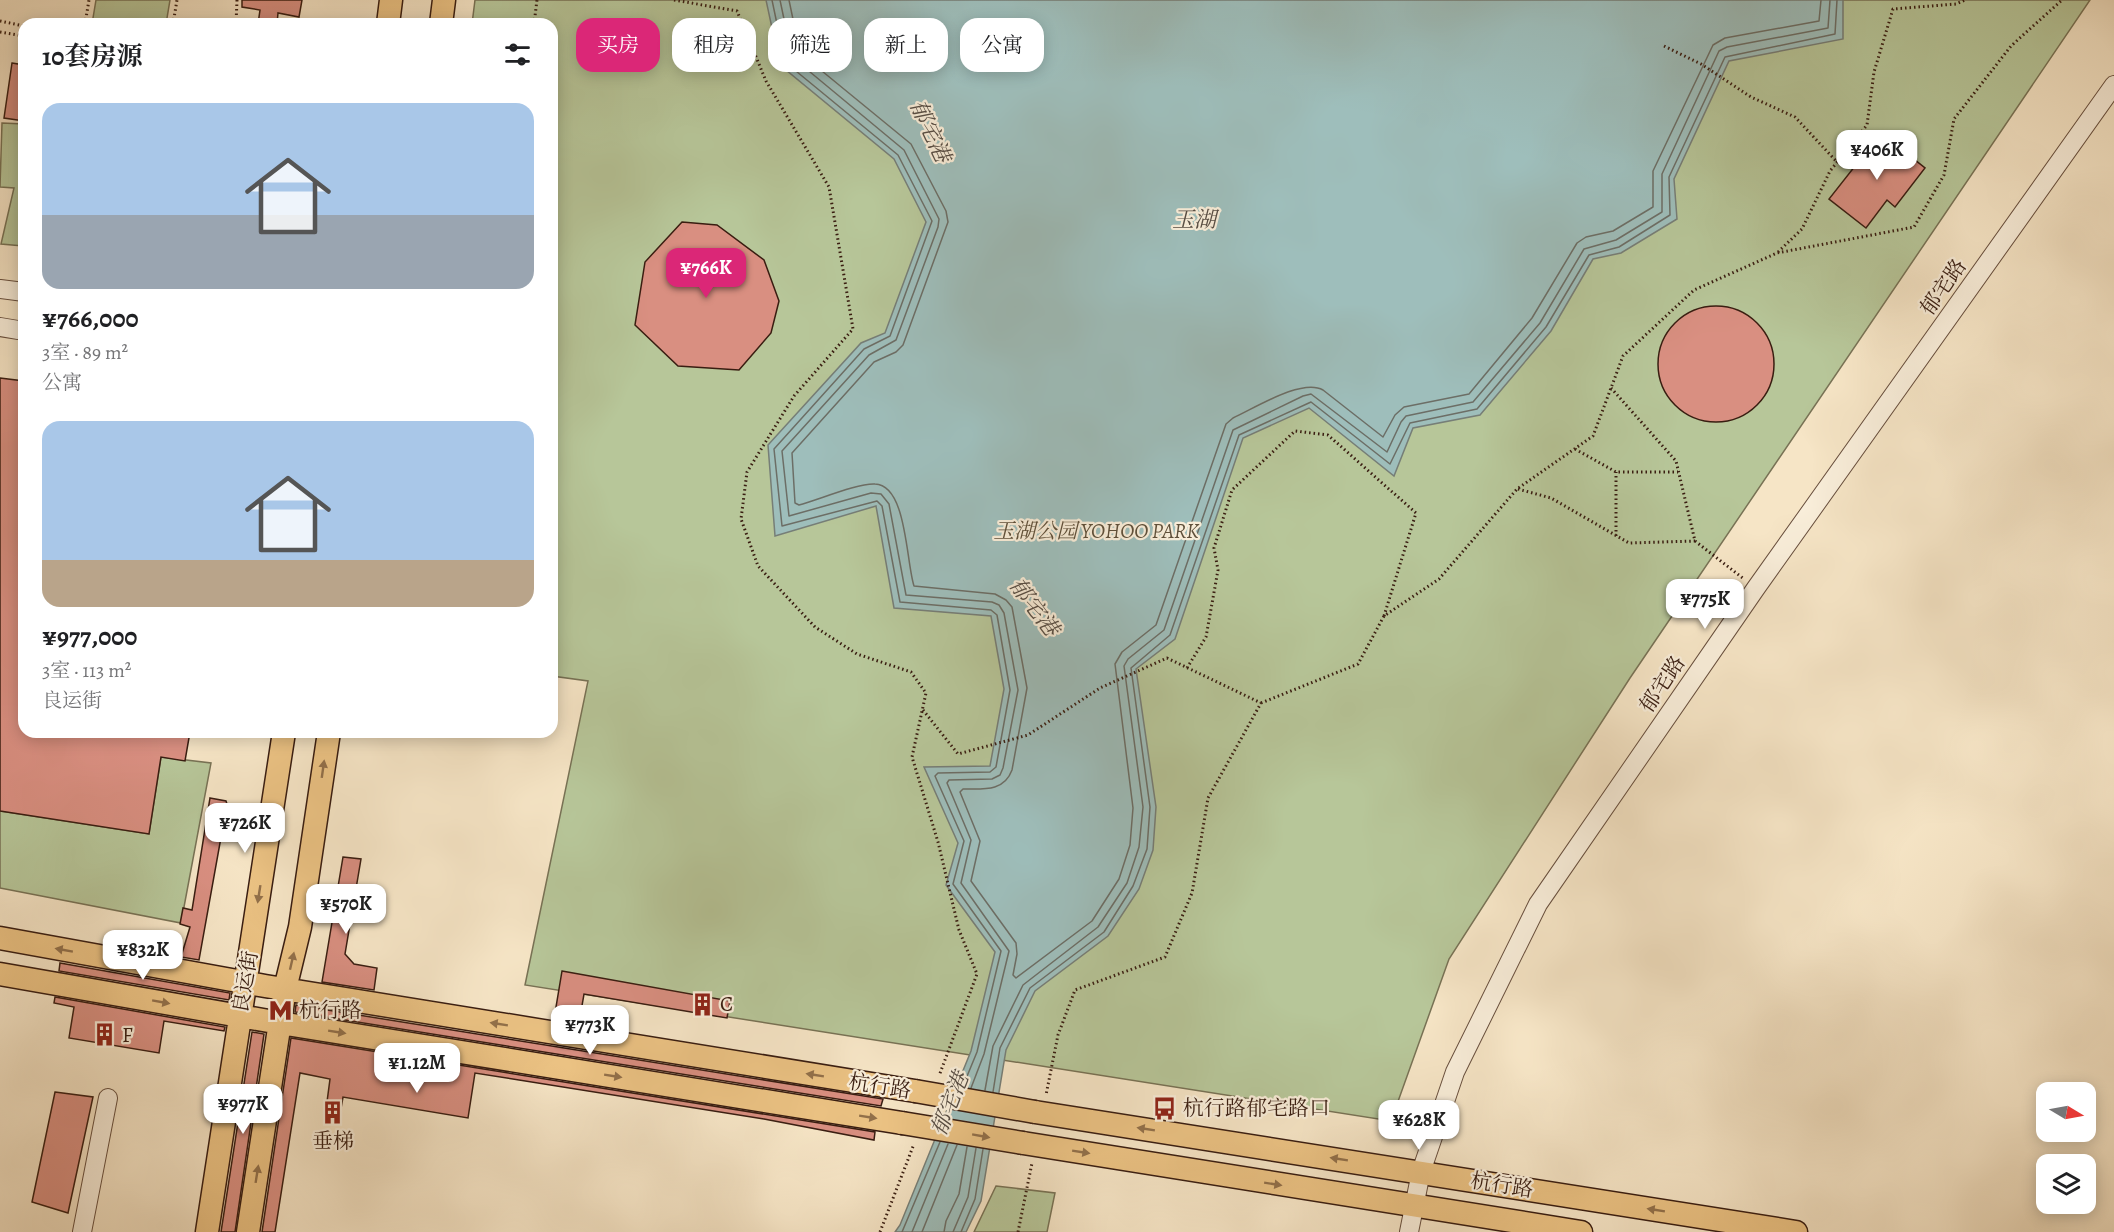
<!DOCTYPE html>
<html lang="zh">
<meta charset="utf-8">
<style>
body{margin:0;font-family:Alegreya,"Noto Serif SC",serif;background:#f2f2f2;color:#202124;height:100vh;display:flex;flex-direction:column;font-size:22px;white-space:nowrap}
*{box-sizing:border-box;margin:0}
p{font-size:20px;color:#757577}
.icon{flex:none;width:33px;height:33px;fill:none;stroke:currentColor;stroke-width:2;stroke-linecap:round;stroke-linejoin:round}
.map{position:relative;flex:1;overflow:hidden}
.details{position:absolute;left:18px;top:18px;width:540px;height:720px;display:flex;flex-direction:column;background:#fff;border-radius:18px;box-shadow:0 3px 15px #0003}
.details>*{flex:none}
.banner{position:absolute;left:576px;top:18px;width:570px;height:54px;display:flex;gap:12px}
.needle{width:39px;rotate:100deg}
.controls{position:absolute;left:2036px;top:1082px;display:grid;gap:12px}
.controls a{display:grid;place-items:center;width:60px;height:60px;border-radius:12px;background:#fff;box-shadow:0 3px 15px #0003;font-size:30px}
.price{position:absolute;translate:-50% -51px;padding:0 14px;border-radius:12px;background:#fff;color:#222;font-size:20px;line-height:39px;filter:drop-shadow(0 2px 3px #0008)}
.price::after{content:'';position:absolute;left:50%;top:36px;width:18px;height:14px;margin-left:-9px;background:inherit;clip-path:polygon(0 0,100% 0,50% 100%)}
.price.active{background:#db2777;color:#fff}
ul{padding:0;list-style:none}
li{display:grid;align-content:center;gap:12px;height:318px;padding:0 24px}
li span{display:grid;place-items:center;height:186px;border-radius:18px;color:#555}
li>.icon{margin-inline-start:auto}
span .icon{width:108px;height:108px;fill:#fffc;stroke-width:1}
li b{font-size:26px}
h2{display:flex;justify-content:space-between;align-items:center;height:72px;padding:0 24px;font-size:26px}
.pill{padding:0 21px;border-radius:18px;background:#fff;box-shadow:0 3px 15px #0003;font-size:21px;line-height:54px}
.pill.active{background:#db2777;color:#fff}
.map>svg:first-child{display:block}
.green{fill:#b7c699;stroke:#787255;stroke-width:1.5}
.water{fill:#9ebebb;stroke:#767e77;stroke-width:1.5}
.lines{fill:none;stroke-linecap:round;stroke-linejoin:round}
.shore{stroke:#6c6e66;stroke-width:1.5}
.building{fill:#d98f81;stroke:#391d11;stroke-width:1.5}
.minor-casing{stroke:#684f3e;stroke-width:20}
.major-casing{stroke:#391d11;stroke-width:25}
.path{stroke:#391d11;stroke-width:3;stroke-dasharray:1.5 3;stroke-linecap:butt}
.minor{stroke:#f9eeda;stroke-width:18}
.major{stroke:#ebc283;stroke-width:22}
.major-bridge-casing{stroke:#391d11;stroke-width:25;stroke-linecap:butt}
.major-bridge{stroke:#ebc283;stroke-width:22}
.oneway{fill:#92704a}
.labels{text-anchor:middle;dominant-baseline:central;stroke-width:4.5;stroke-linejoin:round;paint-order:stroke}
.street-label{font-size:21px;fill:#391d11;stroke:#f9eeda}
.park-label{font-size:21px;font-style:italic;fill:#5f503a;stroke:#f9eeda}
.poi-label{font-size:21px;fill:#391d11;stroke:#f9eeda;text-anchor:start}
.water-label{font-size:22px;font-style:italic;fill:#574d44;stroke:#f9eeda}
</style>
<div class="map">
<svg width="2114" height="1232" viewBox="0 0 2114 1232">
<rect width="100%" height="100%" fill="#f6e5c6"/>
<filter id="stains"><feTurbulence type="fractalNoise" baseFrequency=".00333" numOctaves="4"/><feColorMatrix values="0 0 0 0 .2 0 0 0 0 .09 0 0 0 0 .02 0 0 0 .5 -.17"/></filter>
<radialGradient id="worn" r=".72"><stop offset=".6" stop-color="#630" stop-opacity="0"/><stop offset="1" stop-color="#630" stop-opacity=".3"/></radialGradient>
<!-- green -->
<path class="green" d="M96 0H170L166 24H92Z
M475 0H2090L1630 678 1449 959 1391 1121 525 985 588 681 552 676V24H472Z
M2 123 24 124 23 246 1 244 14 188 0 187Z
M161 757 211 763 181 923 0 888V811L149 834Z
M996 1186 1055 1193 1047 1232H974Z"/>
<!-- water -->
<path class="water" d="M766 0H1843V39L1729 61 1674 179 1677 219 1621 253 1593 259 1551 331 1480 415 1413 428 1394 476 1309 408 1243 438 1175 639 1136 669 1156 807 1153 850 1139 889 1108 936 1035 991 1006 1050 981 1201 966 1232H895L900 1225 971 1051 995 952 946 885 958 843 924 767 990 766 1004 689 991 616 894 608 876 506 775 536 768 445 861 343 885 333 926 222 894 159 780 65Z"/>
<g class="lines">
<!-- shore -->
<path class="shore" d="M772 0 785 62 898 155 932 221 890 336 864 349 774 449 782 526 877 501 882 506 900 602 991 610 997 615 1010 690 996 767 990 772 938 773 935 776 964 841 953 884 1001 951 977 1052 963 1086
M780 0 792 57 904 150 939 219 938 227 896 340 869 355 782 451 789 516 871 493 881 494 889 504 906 595 992 602 999 605 1004 613 1018 690 1003 768 1000 775 992 779 949 780 947 783 971 840 961 883 1009 951 984 1054 971 1088
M789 0 800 53 911 144 946 211 948 222 903 345 896 352 874 362 792 453 795 503 799 505C818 500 858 483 875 484 907 485 906 562 914 586L995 594 1006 600 1012 607 1027 688 1012 770C1004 792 983 789 963 789L960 792 980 841 971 881 1016 943 1017 954 1013 975 1016 978 1092 921 1119 879 1130 845 1133 808 1115 664 1122 652 1156 625 1226 424 1233 418C1255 408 1302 378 1323 390L1383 437 1395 415 1404 407 1469 394 1532 318 1577 243 1586 237 1613 231 1653 207V171L1713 45 1725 38 1819 21 1821 0
M985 1090 993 1046 1023 985 1098 927 1127 883 1139 847 1143 807 1124 666 1128 659 1164 630 1233 430 1303 396 1311 394 1387 452 1401 422 1406 416 1473 402 1540 323 1584 249 1616 240 1662 212V174L1719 51 1727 47 1828 28 1830 0
M993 1092 1000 1048 1030 988 1104 932 1133 886 1147 849 1150 807 1131 668 1170 635 1239 435 1311 402 1390 464 1410 423 1477 409 1546 327 1589 255 1619 247 1670 215 1669 177 1725 57 1835 34 1837 0
M902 1232 940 1142
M912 1232 948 1144
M922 1232 957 1145
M944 1232 946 1221 959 1194 967 1147
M953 1232 968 1197 976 1148
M961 1232 975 1199 983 1149"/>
</g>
<!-- building -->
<path class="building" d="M242 0H302L299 17 278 13 277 24H258L260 10 242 7Z
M12 63 24 65V121L4 118Z
M1881 133 1925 168 1895 207 1887 200 1866 228 1829 199Z
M682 222 717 225 764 260 779 301 771 333 739 370 678 366 635 325 645 262Z
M1658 364a58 58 0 1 1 116 0a58 58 0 1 1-116 0Z
M0 378 24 381V732H190L185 761 161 757 149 834 0 811Z
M210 798 226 801 227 804 199 960 181 957 190 927 180 924 183 908 192 910Z
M343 857 361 859 345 954 354 964 377 968 374 990 322 982Z
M60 963 230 993 229 1000 59 971Z
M562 971 730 1001 727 1018 584 994 579 1023 554 1019Z
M55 997 225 1027 224 1031 164 1021 159 1053 69 1038 74 1007 54 1003Z
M296 1005 883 1099 881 1106 295 1012Z
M252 1032 264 1034 235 1232H221Z
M291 1038 875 1132 874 1140 764 1119 475 1073 468 1118 343 1097 339 1120 325 1117 330 1079 300 1073 275 1232H262Z
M55 1092 93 1097 68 1213 32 1202Z"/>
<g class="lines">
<defs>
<path id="minor" d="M0 289 24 292
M0 327 24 331
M82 1232 108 1098
M1409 1232 1421 1172 1455 1072 1538 904 1756 588 2114 85"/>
<path id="major" d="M388 24 391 0
M441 24 444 0
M0 938 265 986 915 1091
M0 974 280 1023 902 1123
M1035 1112 1796 1232
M1023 1143 1581 1232
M207 1232 284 732
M248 1232 285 989 300 927 329 732"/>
</defs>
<!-- minor casing -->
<use href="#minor" class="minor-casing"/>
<!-- major casing -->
<use href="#major" class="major-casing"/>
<!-- path -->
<path class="path" d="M674 0 737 11 766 81 829 187 853 329 794 396 747 472 741 519 758 566 815 627 857 654 911 672 926 693 912 757 938 842 959 930 977 974 939 1076
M0 21 24 26
M85 24 89 0
M173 24 177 0
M236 24 237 0
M534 24 537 0
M0 32 24 36
M1664 46 1701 64 1751 97 1795 117 1837 162
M1778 252 1802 229 1830 171 1867 125 1874 72 1893 9 1956 4 1965 0
M1611 388 1676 461 1695 541 1744 579
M1575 449 1616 472H1678
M1518 489 1551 498 1629 543 1695 541
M1616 536V472
M1187 668 1206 637 1218 570 1214 548 1232 490 1295 431 1328 435 1416 513 1384 616
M1261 703 1358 664 1384 616 1439 579 1517 489 1593 436 1623 356 1694 290 1777 253 1914 227 1944 175 1954 119 2011 46 2062 0
M923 710 958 754 1028 735 1100 688 1167 658 1261 703 1208 798 1192 893 1165 957 1075 990 1058 1035 1046 1095
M880 1232 914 1144
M1018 1232 1032 1163"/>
<!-- minor -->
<use href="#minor" class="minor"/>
<!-- major -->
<use href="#major" class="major"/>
<defs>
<path id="major-bridge" d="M915 1091 1035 1112
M902 1123 1023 1143"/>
</defs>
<!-- major-bridge casing -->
<use href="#major-bridge" class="major-bridge-casing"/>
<!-- major-bridge -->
<use href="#major-bridge" class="major-bridge"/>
</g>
<!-- one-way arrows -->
<defs><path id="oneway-solid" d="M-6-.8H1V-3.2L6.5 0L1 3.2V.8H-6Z" transform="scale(1.5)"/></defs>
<g class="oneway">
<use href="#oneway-solid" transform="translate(323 769) rotate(-82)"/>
<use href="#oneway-solid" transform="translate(259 894) rotate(99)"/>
<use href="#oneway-solid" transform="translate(64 950) rotate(-170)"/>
<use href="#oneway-solid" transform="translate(292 961) rotate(-77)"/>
<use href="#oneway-solid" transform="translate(161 1002) rotate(10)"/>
<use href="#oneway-solid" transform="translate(499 1024) rotate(-171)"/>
<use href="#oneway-solid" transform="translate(337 1032) rotate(9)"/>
<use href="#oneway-solid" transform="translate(815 1075) rotate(-171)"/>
<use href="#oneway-solid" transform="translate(613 1076) rotate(9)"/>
<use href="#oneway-solid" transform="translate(868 1117) rotate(9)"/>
<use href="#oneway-solid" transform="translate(1146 1129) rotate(-171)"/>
<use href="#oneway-solid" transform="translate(981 1136) rotate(10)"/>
<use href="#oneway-solid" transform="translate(1081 1152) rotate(9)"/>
<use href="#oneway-solid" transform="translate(1339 1159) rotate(-171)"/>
<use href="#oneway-solid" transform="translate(257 1174) rotate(-81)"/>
<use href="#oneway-solid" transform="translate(1273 1184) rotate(9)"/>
<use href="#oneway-solid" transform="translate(1656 1210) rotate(-171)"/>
</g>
<!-- icons -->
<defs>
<symbol id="building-bare" viewBox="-9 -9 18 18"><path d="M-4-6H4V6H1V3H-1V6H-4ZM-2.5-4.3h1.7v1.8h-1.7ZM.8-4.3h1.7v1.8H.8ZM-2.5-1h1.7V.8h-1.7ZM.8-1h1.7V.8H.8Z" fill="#8f2418" stroke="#f9eeda" stroke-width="2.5" paint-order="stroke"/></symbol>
<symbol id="metro-bare" viewBox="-9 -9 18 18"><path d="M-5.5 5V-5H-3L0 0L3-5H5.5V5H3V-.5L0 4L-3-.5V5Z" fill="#8f2418" stroke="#f9eeda" stroke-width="2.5" paint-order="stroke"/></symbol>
<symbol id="bus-bare" viewBox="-9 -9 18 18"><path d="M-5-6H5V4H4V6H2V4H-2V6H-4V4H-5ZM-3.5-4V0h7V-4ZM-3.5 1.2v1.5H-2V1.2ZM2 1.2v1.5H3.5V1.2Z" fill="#8f2418" stroke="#f9eeda" stroke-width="2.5" paint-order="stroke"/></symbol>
</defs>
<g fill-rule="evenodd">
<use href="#building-bare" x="686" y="988" width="33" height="33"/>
<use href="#metro-bare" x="264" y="994" width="33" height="33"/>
<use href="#building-bare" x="88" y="1018" width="33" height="33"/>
<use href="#bus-bare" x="1148" y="1092" width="33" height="33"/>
<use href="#building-bare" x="316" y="1096" width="33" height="33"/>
</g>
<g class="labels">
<!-- street labels -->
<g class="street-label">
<text transform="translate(1943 287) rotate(-55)">郁宅路</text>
<text transform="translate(1662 684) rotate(-56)">郁宅路</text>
<text transform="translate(245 982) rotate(-80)">良运街</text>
<text transform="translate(880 1086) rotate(9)">杭行路</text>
<text transform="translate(1502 1185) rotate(9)">杭行路</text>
</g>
<!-- park labels -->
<g class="park-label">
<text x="1096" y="531">玉湖公园 YOHOO PARK</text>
</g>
<!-- poi labels -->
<g class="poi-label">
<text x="720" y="1004">C</text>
<text x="299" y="1010">杭行路</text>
<text x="122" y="1035">F</text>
<text x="1183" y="1108">杭行路郁宅路口</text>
<text x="333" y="1141" text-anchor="middle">垂梯</text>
</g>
<!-- water labels -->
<g class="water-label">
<text transform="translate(930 131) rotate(65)">郁宅港</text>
<text x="1194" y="220">玉湖</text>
<text transform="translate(1034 607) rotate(53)">郁宅港</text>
<text transform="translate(950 1104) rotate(-68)">郁宅港</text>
</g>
</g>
<rect width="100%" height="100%" filter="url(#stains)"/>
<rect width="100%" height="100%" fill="url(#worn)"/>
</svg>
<div class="controls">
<a><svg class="needle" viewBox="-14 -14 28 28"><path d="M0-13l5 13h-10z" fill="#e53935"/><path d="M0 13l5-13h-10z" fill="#757577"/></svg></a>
<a><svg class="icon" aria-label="layers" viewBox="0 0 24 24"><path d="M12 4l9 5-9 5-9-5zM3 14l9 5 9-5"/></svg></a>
</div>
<b class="price" style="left:1877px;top:181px">¥406K</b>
<b class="price active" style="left:706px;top:299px">¥766K</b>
<b class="price" style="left:1705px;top:630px">¥775K</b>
<b class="price" style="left:245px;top:854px">¥726K</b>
<b class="price" style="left:346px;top:935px">¥570K</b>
<b class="price" style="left:143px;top:981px">¥832K</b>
<b class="price" style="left:590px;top:1056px">¥773K</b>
<b class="price" style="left:417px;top:1094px">¥1.12M</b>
<b class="price" style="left:243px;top:1135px">¥977K</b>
<b class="price" style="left:1419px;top:1151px">¥628K</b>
<div class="banner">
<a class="pill active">买房</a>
<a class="pill">租房</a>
<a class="pill">筛选</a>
<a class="pill">新上</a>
<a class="pill">公寓</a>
</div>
<section class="details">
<h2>10套房源<svg class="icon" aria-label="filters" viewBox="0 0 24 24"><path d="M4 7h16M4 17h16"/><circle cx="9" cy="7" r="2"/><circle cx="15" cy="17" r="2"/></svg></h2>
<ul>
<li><span style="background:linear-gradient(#a9c7e8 60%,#9aa5b1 0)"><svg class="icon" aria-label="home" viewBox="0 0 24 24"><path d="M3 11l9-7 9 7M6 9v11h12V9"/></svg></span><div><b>¥766,000</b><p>3室 · 89 m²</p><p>公寓</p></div></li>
<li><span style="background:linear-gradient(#a9c7e8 75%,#b9a48a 0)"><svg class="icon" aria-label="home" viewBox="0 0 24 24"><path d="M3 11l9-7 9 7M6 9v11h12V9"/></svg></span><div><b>¥977,000</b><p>3室 · 113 m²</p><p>良运街</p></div></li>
</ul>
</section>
</div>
